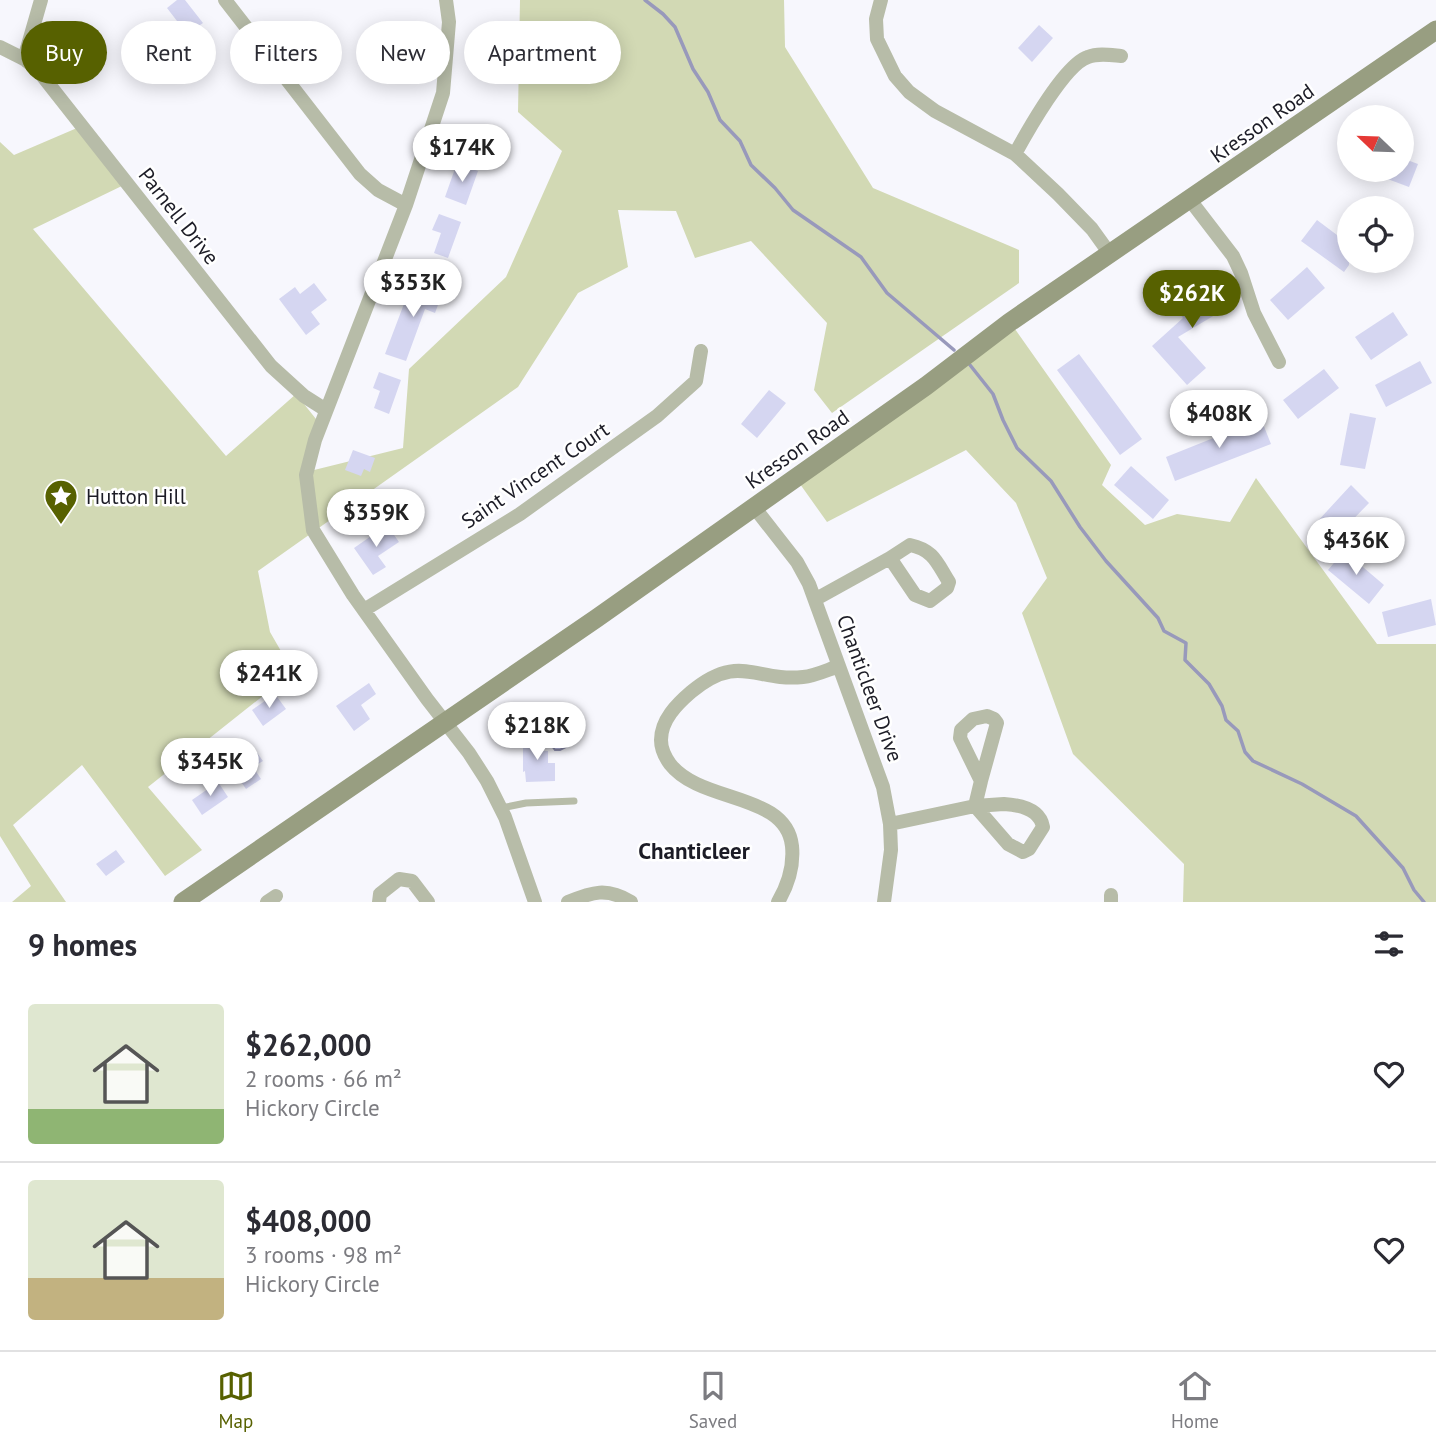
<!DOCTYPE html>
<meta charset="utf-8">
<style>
body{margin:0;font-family:"PT Sans",sans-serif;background:#f7f7f7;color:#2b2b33;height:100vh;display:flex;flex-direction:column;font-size:26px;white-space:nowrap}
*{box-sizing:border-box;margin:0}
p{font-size:23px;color:#7c7c81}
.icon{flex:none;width:38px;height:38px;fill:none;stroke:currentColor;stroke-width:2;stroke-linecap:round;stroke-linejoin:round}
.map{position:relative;height:902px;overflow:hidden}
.side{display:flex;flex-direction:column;background:#fff;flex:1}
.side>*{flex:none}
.guide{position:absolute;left:21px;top:21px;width:700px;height:63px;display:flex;gap:14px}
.needle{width:46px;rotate:293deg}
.fabs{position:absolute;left:1337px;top:105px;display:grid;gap:14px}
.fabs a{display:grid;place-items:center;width:77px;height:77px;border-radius:50%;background:#fff;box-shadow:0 4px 18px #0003;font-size:35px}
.price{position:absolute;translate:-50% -60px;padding:0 16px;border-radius:24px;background:#fff;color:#222;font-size:23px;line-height:46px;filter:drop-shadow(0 2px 4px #0008)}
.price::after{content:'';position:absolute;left:50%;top:42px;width:21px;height:16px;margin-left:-10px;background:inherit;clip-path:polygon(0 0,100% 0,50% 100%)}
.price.on{background:#576100;color:#fff}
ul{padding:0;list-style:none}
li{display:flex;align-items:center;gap:21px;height:175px;padding:0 28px}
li+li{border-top:2px solid #e1e1e2}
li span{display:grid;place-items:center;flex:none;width:196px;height:140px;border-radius:7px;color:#555}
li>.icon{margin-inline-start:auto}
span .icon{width:84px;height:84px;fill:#fffc;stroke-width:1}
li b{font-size:30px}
h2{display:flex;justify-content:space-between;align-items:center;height:84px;padding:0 28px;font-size:30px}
.tag{padding:0 24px;border-radius:32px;background:#fff;box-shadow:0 4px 18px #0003;font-size:24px;line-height:63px}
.tag.on{background:#576100;color:#fff}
.menu{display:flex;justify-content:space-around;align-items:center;height:98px;border-top:2px solid #e1e1e2;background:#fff;font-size:19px;color:#7c7c81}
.menu a{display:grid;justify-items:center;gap:4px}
.menu .on{color:#576100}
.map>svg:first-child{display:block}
.green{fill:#d2d9b4}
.water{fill:#cdcefb;stroke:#9899bb;stroke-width:2}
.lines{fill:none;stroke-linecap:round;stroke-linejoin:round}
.stream{stroke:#9899bb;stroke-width:3.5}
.building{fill:#d5d6f1}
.lane{stroke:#b7bca8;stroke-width:7}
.street{stroke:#b7bca8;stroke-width:14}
.secondary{stroke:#989e81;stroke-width:19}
.labels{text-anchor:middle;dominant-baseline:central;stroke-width:5;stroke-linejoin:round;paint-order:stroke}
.street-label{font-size:21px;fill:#1c1c26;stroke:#fff}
.poi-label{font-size:21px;fill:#1c1c26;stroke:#fff;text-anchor:start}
.neighbourhood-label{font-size:23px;font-weight:bold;fill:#1c1c26;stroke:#fff}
</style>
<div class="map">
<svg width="1436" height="902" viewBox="0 0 1436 902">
<rect width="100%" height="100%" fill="#f7f7fd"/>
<!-- green -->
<path class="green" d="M520 0H784L785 47 873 188 1019 250V283L832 413 814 390 827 323 751 241 695 258 676 211 618 210 628 267 578 293 518 387 258 571 270 632 293 672 148 787 202 850 165 876 82 765 13 825 66 902H12L31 886 0 836V142L14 155 84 125 128 183 33 229 226 456 296 394 320 424 306 472 403 448 409 369 506 277 562 151 518 112Z
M1010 322 1111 465 1102 485 1145 525 1177 514 1230 522 1256 478 1377 644H1436V902H1183L1184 864 1073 754 1022 613 1047 578 1016 503 966 450 827 522 795 477Z"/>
<!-- water -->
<path class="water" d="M522 707 542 710C551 725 571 723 572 744L560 750H555L552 746 553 731 540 724 530 731 525 729 519 723Z"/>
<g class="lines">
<!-- stream -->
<path class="stream" d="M645 0 663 14 675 27 693 69 708 92 720 120 740 141 751 165 775 188 793 210 861 257 887 293 954 350
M970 365 993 394 1003 420 1017 448 1051 481 1080 527 1106 561 1158 618 1164 631 1186 643 1185 660 1209 684 1222 706 1226 720 1238 731 1245 752 1253 761 1302 784 1356 816 1403 868 1414 890 1424 902"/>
</g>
<!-- building -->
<path class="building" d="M177 0H185L203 23 187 34 167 8Z
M1039 25 1053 38 1032 62 1018 48Z
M1402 158 1418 164 1409 187 1366 171 1402 170Z
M457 163 478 171 466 205 445 197Z
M439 214 461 222 448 258 434 253 441 233 432 230Z
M1317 220 1349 244V265L1344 272 1301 241Z
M1307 267 1325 288 1288 320 1270 300Z
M429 280 445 286 435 313 425 309 406 361 385 354 410 288 425 293Z
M1221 280 1235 303 1178 337 1206 368 1187 385 1152 346 1183 318 1176 307Z
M314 283 327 300 311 312 320 324 306 335 279 299 295 287 300 294Z
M1393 312 1408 335 1371 360 1355 337Z
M1079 354 1142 439 1120 455 1057 370Z
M1420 361 1432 383 1386 407 1375 385Z
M1324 369 1339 388 1298 419 1283 400Z
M379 372 401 380 389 414 374 408 380 391 373 388Z
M769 390 786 403 757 438 741 424Z
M1350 413 1376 418 1365 469 1340 465Z
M1261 419 1271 444 1175 481 1166 457Z
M353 450 375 458 370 472 364 469 361 476 345 470Z
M1131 466 1169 500 1153 519 1114 485Z
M1351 485 1369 503 1333 540 1316 523Z
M387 525 399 542 378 556 386 567 373 575 354 548Z
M1344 551 1384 585 1369 604 1328 570Z
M1431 599 1436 625 1388 637 1382 612Z
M369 683 376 694 361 705 370 719 354 731 336 706Z
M275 694 286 709 263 726 252 710Z
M523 739H541V751H548V763H555V781L526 782 525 771 523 772Z
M252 746 263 761 253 767 261 779 246 789 227 761Z
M218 782 228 797 202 815 192 800Z
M116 850 125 862 106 876 96 864Z"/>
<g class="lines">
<!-- lane -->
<path class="lane" d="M501 808 526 803 574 801"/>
<!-- street -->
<path class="street" d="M225 0 360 174 378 190 406 205
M446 0 449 22 443 93 406 205 315 440 306 475 313 530 353 595 427 699 469 753 487 781 505 817 535 902
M881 0 876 19 877 39 895 76 909 92 935 111 1015 154 1058 194 1092 229 1110 254
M0 47 24 59 37 69 271 366 304 396 326 410
M24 59 41 0
M1015 154C1027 132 1065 64 1088 57 1098 53 1110 55 1121 56
M1190 200 1233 256 1241 273 1254 313 1279 362
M754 507 797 562 809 584 883 787 890 824 891 850 884 902
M910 545C934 550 937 563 949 582L947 588 930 601 915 595 890 558Z
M816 599 890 558
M364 610 520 514 657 416 696 381 701 351
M987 716 994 719 997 723 981 781 960 738 961 730 973 719Z
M1004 804C1021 805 1040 810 1043 827L1029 849 1023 852 1008 844 975 806Z
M890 824 975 806 981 781
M267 902 276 896
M379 902 380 894 399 879 412 881 428 902
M568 902C592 892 607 887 631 902
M778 902C788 885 794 866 792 846 786 792 701 804 670 764 665 757 661 748 661 740 661 720 677 704 691 692 739 652 755 682 803 677 815 676 827 670 839 666
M1111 902V895"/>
<!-- secondary -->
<path class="secondary" d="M183 902 597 618 926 386 1010 322 1436 30"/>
</g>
<!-- icons -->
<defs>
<symbol id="sight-pin" viewBox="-11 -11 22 30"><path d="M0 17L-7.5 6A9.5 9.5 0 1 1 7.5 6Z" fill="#576100" stroke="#fff"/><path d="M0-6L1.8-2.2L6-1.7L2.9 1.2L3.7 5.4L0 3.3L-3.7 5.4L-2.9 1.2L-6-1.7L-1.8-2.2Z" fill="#fff"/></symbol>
</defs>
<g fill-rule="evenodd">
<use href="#sight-pin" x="42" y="477" width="38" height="52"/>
</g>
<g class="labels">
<!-- street labels -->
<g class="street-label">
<text transform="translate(1262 123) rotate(-35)">Kresson Road</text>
<text transform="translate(179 216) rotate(52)">Parnell Drive</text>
<text transform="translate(797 449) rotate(-35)">Kresson Road</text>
<text transform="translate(535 475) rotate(-34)">Saint Vincent Court</text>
<text transform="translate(870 688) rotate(70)">Chanticleer Drive</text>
</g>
<!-- poi labels -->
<g class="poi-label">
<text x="86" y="496">Hutton Hill</text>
</g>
<!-- neighbourhood labels -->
<g class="neighbourhood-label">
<text x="694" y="850">Chanticleer</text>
</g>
</g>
</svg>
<div class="fabs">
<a><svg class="needle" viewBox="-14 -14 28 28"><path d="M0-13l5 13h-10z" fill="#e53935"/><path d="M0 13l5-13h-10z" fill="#7c7c81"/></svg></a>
<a><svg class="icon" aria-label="locate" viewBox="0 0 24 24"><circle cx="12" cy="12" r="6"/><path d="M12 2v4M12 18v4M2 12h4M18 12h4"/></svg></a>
</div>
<b class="price" style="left:462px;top:184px">$174K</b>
<b class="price" style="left:413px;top:319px">$353K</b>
<b class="price on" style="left:1192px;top:330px">$262K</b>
<b class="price" style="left:1219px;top:450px">$408K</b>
<b class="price" style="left:376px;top:549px">$359K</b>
<b class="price" style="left:1356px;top:577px">$436K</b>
<b class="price" style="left:269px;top:710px">$241K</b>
<b class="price" style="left:537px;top:762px">$218K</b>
<b class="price" style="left:210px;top:798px">$345K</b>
<div class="guide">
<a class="tag on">Buy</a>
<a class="tag">Rent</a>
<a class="tag">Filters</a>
<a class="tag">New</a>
<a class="tag">Apartment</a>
</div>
</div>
<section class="side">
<h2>9 homes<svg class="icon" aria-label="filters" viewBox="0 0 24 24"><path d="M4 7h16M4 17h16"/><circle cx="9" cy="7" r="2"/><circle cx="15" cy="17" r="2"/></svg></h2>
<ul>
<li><span style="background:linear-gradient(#dfe7d0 75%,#8fb573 0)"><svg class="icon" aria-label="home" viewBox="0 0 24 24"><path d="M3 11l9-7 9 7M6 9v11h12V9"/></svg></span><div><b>$262,000</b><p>2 rooms · 66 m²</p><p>Hickory Circle</p></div><svg class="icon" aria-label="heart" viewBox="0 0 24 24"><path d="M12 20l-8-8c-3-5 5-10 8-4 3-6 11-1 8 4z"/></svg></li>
<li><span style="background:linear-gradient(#dfe7d0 70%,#c2b280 0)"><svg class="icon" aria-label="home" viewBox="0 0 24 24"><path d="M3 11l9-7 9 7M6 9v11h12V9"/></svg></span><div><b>$408,000</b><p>3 rooms · 98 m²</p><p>Hickory Circle</p></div><svg class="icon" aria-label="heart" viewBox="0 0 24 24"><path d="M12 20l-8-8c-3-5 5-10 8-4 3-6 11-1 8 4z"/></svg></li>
</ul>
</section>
<nav class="menu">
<a class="on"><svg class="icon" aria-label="map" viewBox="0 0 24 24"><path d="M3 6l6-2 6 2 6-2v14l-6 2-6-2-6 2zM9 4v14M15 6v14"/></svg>Map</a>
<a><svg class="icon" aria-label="saved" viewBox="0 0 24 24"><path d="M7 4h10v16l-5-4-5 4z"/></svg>Saved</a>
<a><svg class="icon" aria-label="home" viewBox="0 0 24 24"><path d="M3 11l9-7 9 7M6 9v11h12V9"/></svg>Home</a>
</nav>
